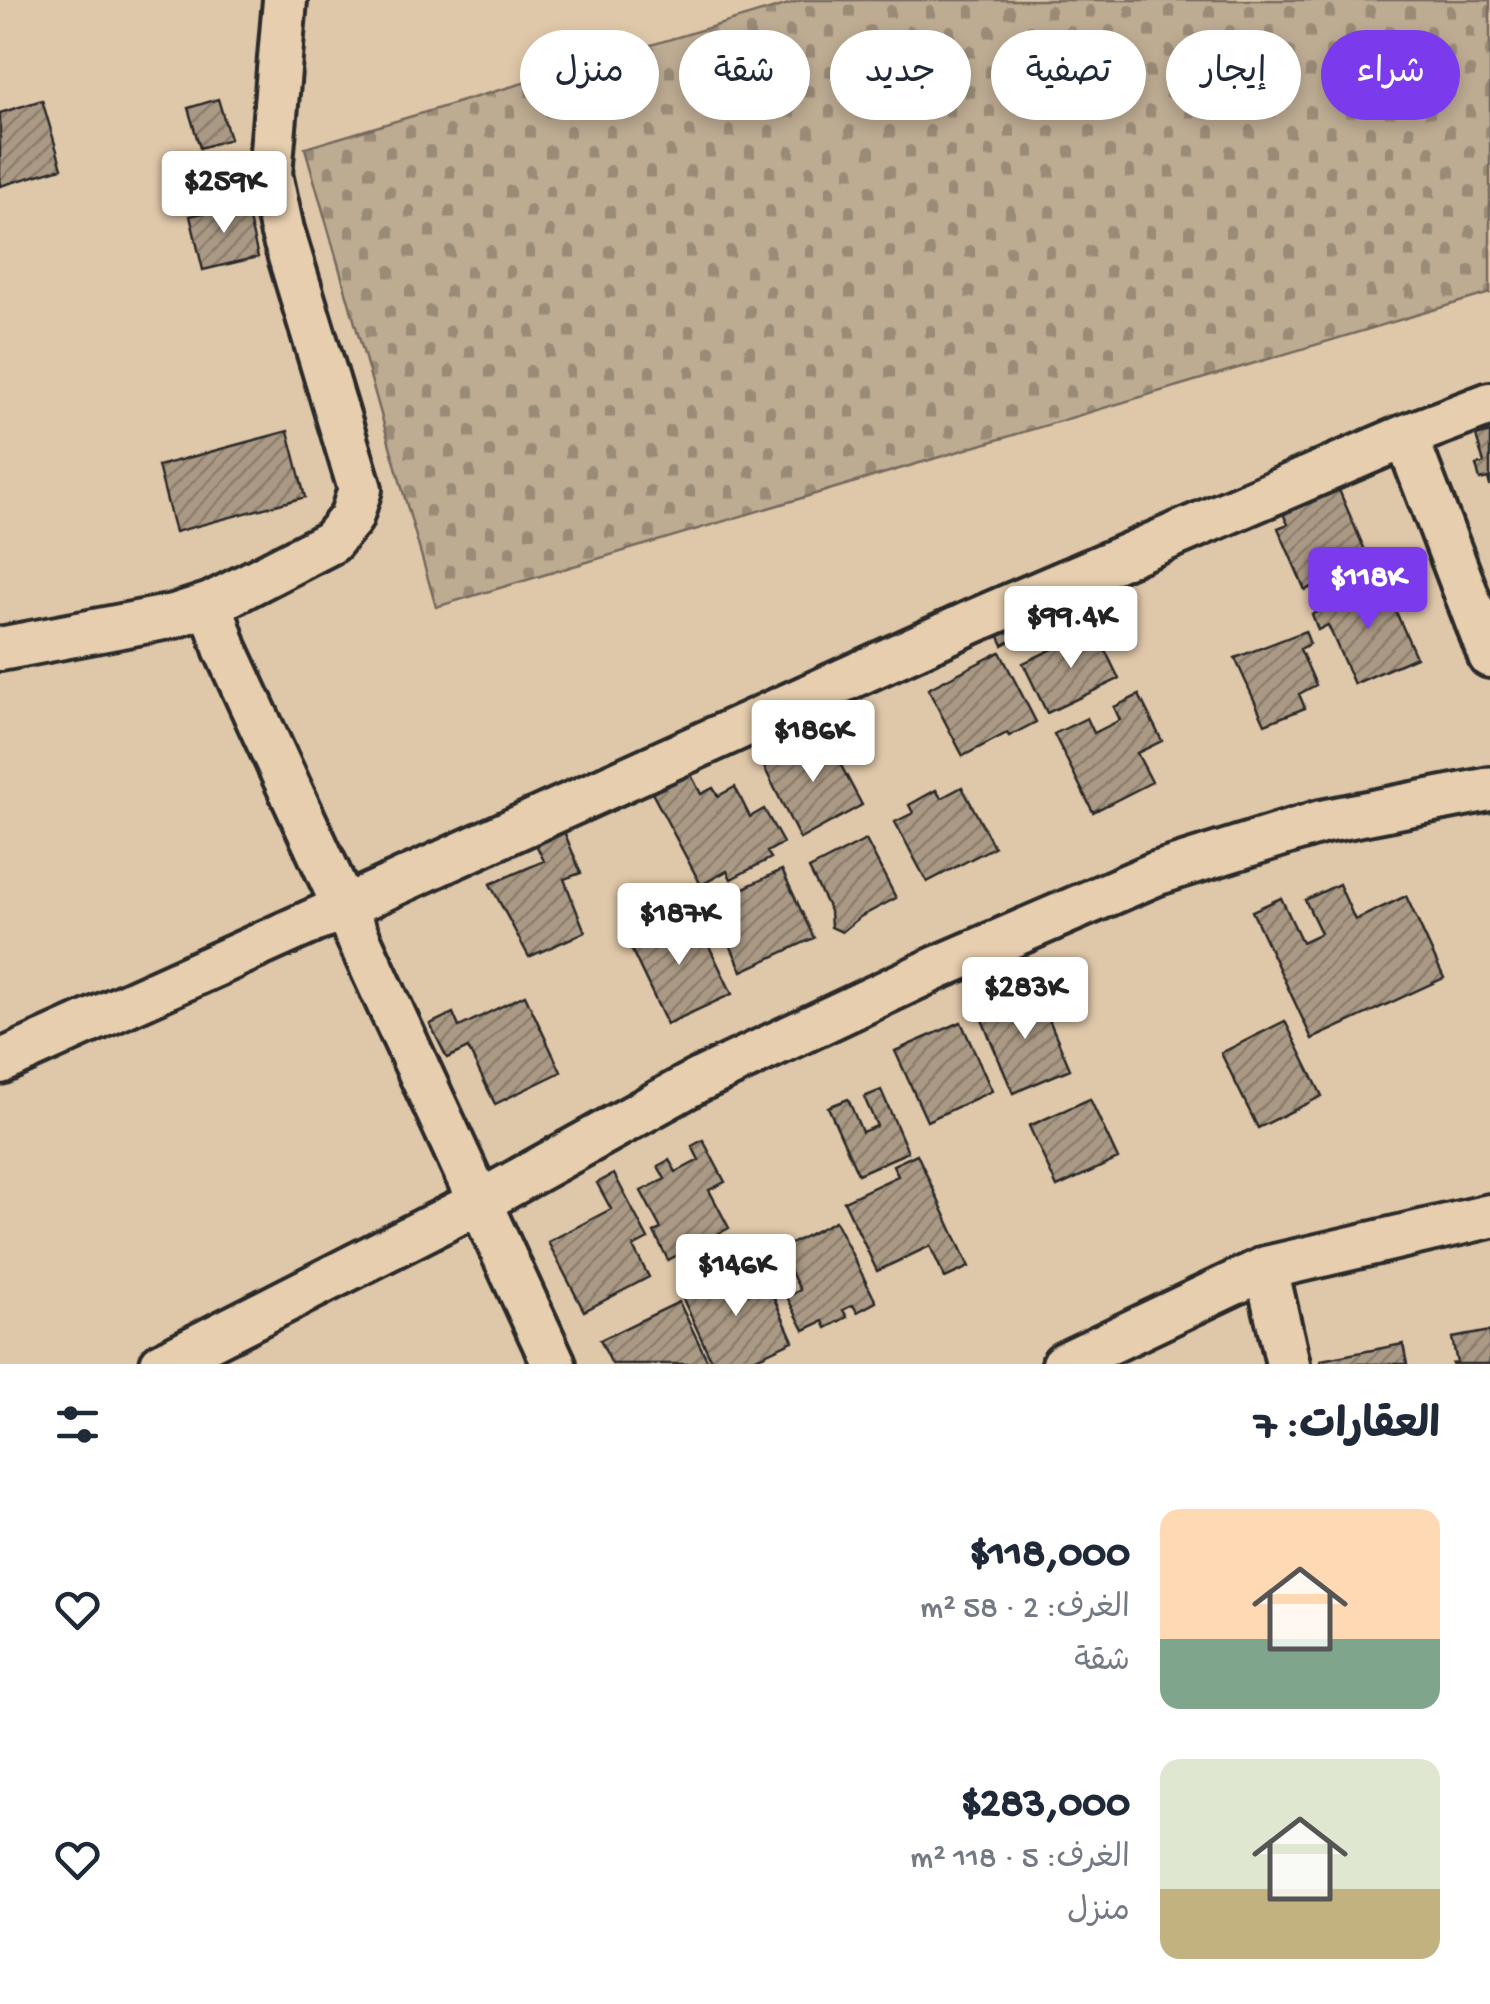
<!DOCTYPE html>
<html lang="ar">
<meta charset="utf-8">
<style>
body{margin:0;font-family:"Gochi Hand","Playpen Sans Arabic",sans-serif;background:#f6f6f7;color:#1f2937;direction:rtl;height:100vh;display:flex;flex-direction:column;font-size:38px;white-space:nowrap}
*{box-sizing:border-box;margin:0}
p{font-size:32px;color:#747a83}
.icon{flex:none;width:55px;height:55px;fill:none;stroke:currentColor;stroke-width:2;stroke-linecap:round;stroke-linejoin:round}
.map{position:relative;height:1364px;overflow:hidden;direction:ltr}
.panel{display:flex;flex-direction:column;background:#fff;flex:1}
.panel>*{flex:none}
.guide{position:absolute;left:30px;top:30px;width:1430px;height:90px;direction:rtl;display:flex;gap:20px}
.price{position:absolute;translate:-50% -85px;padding:0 22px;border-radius:10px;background:#fff;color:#222;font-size:32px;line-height:65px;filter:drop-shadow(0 2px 5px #0008)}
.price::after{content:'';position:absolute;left:50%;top:60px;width:30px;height:22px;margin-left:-15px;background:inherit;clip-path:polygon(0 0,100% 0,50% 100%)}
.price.on{background:#7c3aed;color:#fff}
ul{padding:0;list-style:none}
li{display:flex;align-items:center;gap:30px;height:250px;padding:0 50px}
li span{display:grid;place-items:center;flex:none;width:280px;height:200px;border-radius:20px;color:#555}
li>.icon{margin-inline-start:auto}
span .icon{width:120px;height:120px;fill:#fffc;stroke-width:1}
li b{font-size:42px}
h2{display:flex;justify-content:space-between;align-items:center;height:120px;padding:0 50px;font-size:42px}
.chip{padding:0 35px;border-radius:45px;background:#fff;box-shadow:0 5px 15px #0003;font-size:35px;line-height:90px}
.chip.on{background:#7c3aed;color:#fff}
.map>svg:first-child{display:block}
.cemetery{fill:url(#cemetery-stones);stroke:#746b5e;stroke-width:2.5}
.building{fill:url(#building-hatch);stroke:#2b2b2b;stroke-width:2.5}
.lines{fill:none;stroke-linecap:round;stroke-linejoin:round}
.minor-casing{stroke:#2b2b2b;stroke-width:50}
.minor{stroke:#e6ceae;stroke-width:42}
</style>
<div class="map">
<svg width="1490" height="1364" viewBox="0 0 1490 1364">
<defs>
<pattern id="cemetery-stones" width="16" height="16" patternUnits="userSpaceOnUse" patternTransform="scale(2.5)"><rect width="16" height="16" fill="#bdab92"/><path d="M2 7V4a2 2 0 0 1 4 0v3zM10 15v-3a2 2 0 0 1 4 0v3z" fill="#9a8b77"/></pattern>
<pattern id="building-hatch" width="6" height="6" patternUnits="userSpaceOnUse" patternTransform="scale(2.5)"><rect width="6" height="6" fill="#aa9984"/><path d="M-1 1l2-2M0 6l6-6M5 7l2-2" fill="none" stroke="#8b7d6c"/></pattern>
</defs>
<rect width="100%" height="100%" fill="#dfc7a9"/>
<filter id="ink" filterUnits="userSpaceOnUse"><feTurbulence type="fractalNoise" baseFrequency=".01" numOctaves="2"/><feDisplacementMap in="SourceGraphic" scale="20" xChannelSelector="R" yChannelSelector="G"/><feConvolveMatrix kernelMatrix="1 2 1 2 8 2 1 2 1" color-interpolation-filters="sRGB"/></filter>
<g filter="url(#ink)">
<!-- cemetery -->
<path class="cemetery" d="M802 0H1490V293L436 607 305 148Z"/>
<!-- building -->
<path class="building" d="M218 99 230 139 200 148 188 108Z
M42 100 62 168 0 186V113Z
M245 203 258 257 203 270 190 216Z
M288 431 305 497 175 532 158 466Z
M1490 432V486L1488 478 1480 480 1476 465 1484 463 1476 436Z
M1339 490 1370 562 1305 590 1278 528 1288 524 1283 514Z
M1396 579 1402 590 1389 596 1416 657 1354 684 1328 625 1318 630 1312 614Z
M1021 610 1031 630 1003 645 993 624Z
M1095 629 1119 679 1047 713 1023 663Z
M1305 631 1310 644 1300 649 1316 685 1299 694 1305 708 1265 724 1235 658Z
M1000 652 1036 722 1009 736 1007 733 963 756 928 689Z
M1139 695 1162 741 1137 753 1152 782 1093 812 1054 734 1087 718 1094 733 1120 720 1114 707Z
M821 728 862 805 800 839 764 767 802 746 798 739Z
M688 769 701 794 713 788 718 796 735 787 750 817 764 809 783 843 767 852 771 858 731 879 727 871 701 885 650 789Z
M962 787 994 847 927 882 895 822 913 813 909 805 936 790 941 798Z
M561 824 581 873 564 879 585 932 529 957 490 884 544 861 533 838Z
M866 840 896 898 860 917 842 932 831 927 830 911 809 869Z
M782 870 814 938 742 971 711 903Z
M1339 884 1355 920 1406 896 1444 978 1312 1039 1252 911 1281 898 1302 942 1321 933 1305 900Z
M672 916 679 930 697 921 732 994 667 1024 626 938Z
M1037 991 1070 1069 1013 1093 980 1015Z
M525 995 561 1072 495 1104 468 1048 447 1058 430 1024 453 1013 459 1027Z
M1285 1021 1322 1096 1258 1128 1221 1053Z
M961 1022 992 1091 927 1121 895 1051Z
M881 1090 908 1152 858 1174 828 1107 848 1099 862 1132 877 1126 864 1097Z
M1090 1099 1118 1159 1057 1187 1029 1126Z
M703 1140 725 1182 709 1190 729 1228 668 1260 654 1232 661 1229 641 1191 665 1179 658 1166 669 1160 676 1172 699 1160 692 1146Z
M917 1154 969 1267 945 1278 930 1246 877 1271 844 1201 898 1176 893 1165Z
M614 1174 648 1239 633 1247 649 1277 584 1311 548 1242 611 1209 597 1183Z
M835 1221 876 1302 857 1312 853 1305 843 1310 847 1317 826 1328 823 1321 804 1330 787 1297 800 1290 788 1266 774 1273 762 1249 773 1243 777 1251Z
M753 1259 758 1271 742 1279 749 1294 768 1285 793 1341 743 1364H713L678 1288 694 1282 699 1293 737 1276 734 1268Z
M679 1302 709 1364H612L600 1340Z
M1490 1331V1364H1451L1457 1363 1452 1338Z
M1403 1344 1407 1364H1321V1360Z"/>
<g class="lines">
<defs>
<path id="minor" d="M1406 436 1490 656
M211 604 331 542 351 518 360 489 282 230 270 174 285 0
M0 649 174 616 211 604 225 648 344 907 0 1062
M1266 1268 1288 1364
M162 1364 478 1203 697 1081 937 968 1155 874 1321 822 1490 789
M554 1364 344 907 974 621 1406 436 1490 404
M1064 1364 1266 1268 1490 1216"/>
</defs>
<!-- minor casing -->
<use href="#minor" class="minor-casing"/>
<!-- minor -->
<use href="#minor" class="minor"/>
</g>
</g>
</svg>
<b class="price" style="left:224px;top:236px">$259K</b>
<b class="price on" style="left:1368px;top:632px">$118K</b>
<b class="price" style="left:1071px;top:671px">$99.4K</b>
<b class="price" style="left:813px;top:785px">$186K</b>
<b class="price" style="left:679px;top:968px">$187K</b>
<b class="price" style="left:1025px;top:1042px">$283K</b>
<b class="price" style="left:736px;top:1319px">$146K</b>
<div class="guide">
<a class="chip on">شراء</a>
<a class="chip">إيجار</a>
<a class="chip">تصفية</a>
<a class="chip">جديد</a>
<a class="chip">شقة</a>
<a class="chip">منزل</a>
</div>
</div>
<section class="panel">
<h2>العقارات: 7<svg class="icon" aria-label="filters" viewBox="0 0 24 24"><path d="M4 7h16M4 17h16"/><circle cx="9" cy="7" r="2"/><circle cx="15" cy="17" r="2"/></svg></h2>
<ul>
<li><span style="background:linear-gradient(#ffd9b3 65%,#7fa58c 0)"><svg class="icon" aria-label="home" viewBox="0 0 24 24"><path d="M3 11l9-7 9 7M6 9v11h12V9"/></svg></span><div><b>$118,000</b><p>الغرف: 2 · 58 m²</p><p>شقة</p></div><svg class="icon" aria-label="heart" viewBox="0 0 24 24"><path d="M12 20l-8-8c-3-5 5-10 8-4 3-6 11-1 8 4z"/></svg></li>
<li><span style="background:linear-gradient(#dfe7d0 65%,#c2b280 0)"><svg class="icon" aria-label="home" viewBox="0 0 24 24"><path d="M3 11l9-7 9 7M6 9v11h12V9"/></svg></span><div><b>$283,000</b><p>الغرف: 5 · 118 m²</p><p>منزل</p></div><svg class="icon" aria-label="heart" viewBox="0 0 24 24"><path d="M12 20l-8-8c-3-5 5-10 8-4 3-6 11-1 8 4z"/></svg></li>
</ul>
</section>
